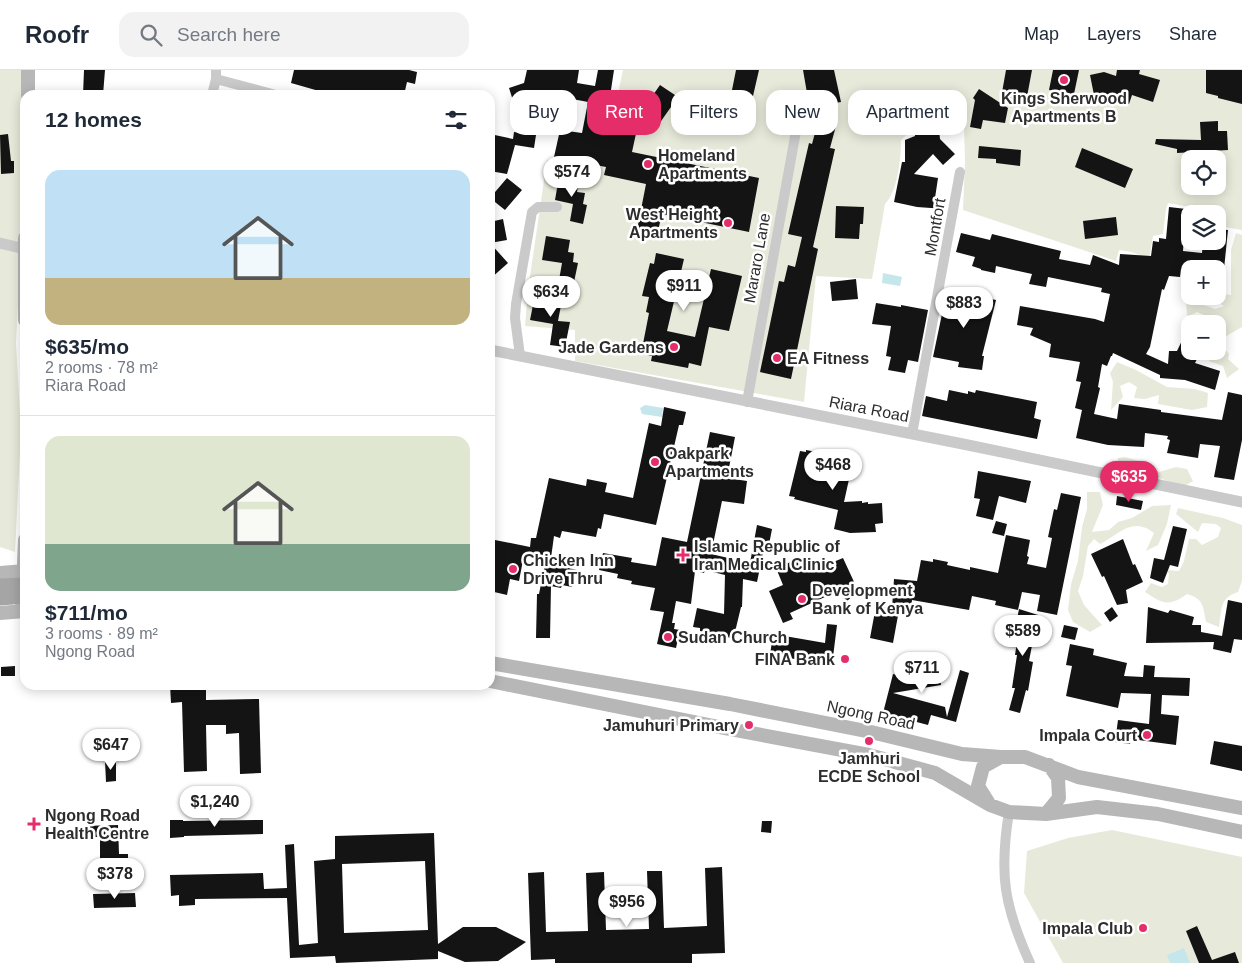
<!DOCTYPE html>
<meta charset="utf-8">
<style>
body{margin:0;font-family:Helvetica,sans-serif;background:#f2f2f3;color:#1f2937;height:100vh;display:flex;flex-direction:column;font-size:19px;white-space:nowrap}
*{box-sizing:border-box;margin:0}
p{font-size:16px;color:#747a83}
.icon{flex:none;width:28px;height:28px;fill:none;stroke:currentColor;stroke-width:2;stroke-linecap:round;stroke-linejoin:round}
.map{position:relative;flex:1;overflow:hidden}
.side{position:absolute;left:20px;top:20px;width:475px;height:600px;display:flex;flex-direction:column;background:#fff;border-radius:15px;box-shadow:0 2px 12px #0003}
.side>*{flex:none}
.banner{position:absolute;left:510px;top:20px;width:475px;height:45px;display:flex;gap:10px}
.buttons{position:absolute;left:1181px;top:80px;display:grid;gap:10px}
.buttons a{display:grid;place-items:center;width:45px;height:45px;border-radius:10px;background:#fff;box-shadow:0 2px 12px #0003;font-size:25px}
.price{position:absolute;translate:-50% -42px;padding:0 11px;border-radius:18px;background:#fff;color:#222;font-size:16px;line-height:32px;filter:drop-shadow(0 1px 2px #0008)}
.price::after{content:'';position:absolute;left:50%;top:30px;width:15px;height:11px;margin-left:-8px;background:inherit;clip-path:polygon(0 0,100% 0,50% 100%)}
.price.current{background:#e52e69;color:#fff}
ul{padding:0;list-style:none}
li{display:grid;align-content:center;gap:10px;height:265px;padding:0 25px}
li+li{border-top:1px solid #e0e1e3}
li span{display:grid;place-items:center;height:155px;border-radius:15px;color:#555}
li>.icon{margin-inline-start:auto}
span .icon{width:90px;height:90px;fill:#fffc;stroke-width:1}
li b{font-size:21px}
h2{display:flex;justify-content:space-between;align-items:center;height:60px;padding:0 25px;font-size:21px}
.pill{padding:0 18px;border-radius:15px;background:#fff;box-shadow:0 2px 12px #0003;font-size:18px;line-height:45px}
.pill.current{background:#e52e69;color:#fff}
header{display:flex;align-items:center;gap:30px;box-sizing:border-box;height:70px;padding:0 25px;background:#fff;border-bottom:1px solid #e0e1e3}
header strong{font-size:24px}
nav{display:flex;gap:28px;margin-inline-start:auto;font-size:18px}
.search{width:350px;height:45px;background:#f2f2f3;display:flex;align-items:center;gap:12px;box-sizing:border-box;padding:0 18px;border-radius:15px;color:#747a83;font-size:19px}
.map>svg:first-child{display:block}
.green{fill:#e7eada;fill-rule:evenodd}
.water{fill:#c5e6eb}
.building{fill:#141414;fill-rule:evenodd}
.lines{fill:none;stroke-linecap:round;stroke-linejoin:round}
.minor{stroke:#cacaca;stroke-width:10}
.tertiary{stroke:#cacaca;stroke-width:11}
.secondary{stroke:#b7b7b7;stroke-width:14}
.primary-bridge{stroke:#a5a5a5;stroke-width:15}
.poi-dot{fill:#e52e69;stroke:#fff;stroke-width:2}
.labels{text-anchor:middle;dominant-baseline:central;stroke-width:5;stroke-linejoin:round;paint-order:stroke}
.poi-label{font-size:16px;font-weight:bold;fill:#2d2d2d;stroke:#fff;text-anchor:start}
.street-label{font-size:16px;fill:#2d2d2d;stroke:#fff}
</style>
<header>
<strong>Roofr</strong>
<div class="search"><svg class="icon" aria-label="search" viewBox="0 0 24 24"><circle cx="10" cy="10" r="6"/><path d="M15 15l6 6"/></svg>Search here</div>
<nav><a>Map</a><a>Layers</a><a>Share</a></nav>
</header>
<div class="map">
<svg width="1242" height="893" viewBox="0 0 1242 893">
<rect width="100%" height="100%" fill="#fff"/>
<!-- green -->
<path class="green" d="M0 0H25L22 160 16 273 21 362 15 482 0 477Z
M623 0H1242V160L1218 156V144H1195L1190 137 1168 133 1166 139 1163 164 1153 166 1147 201 1137 198 1139 185 1131 182 1119 180 1116 191 963 140 965 91 964 56 954 40 939 36 912 39 910 62 901 70C901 88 898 121 885 134L872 209 816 206 804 332 575 291V260L525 256 528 220 547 90 597 101 612 52ZM1190 89H1218V116H1190Z
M1236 163 1242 165V257L1223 268C1218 254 1212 248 1197 242L1187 247 1186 229 1215 239 1224 236 1206 226H1218V223L1231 225V180Z
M1218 270 1229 284 1228 289 1239 299 1227 308 1223 296 1209 291 1214 281H1218Z
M1117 292 1136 300 1167 317 1195 319 1208 323 1207 337 1192 340 1158 334 1159 325 1145 329 1134 328 1137 317 1129 312 1120 316 1123 327 1111 340 1113 312 1110 303Z
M1125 387 1146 393 1150 398 1159 402 1176 397 1187 399 1193 411 1183 417 1149 404 1118 403V388Z
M1087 422H1100L1103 435 1092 462 1109 460 1118 452 1132 448 1152 436 1171 435 1167 454 1158 475 1146 481 1154 463C1132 446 1120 464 1100 474L1094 469 1088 476 1083 506 1078 521 1084 535 1102 555 1090 562 1073 552 1068 540 1071 514 1078 491 1082 457 1087 439Z
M1178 438 1223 448 1242 455V511L1238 522C1219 528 1222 540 1219 557L1206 552C1203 536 1204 529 1187 524 1169 537 1163 534 1145 522L1151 513 1162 517 1168 514 1169 504 1167 500 1179 501 1184 491 1189 469H1196L1202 475 1218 467 1221 458 1216 454 1202 453 1198 462 1176 444Z
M1112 760 1242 787V893H1063L1024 823 1027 781 1068 768Z"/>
<!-- water -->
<path class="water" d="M883 203 902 207 900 216 882 213Z
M645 335 663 338 662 347 642 344 640 338Z
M1184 878 1190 893H1170L1167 885Z"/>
<!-- building -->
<path class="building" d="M84 0H105L103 25H83Z
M294 0H409L417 2 415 14 407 12 404 25H333L291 13Z
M527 0H579L577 13 595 16 598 0H614L606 53 637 59 632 82 759 108 749 162 662 144 656 169 636 165 646 114 604 105 606 97 554 87 560 60 582 63 588 32 530 21 534 34 516 40 509 18 524 13Z
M736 0H759L750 39 729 35Z
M803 0H834L841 32 792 40 805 44 796 43 793 46 772 49 769 34 774 33 773 28 807 23Z
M1006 0H1032L1026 32 1001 28Z
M1053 0H1079L1074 24 1049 20Z
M1117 0H1140L1139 4 1160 10 1153 32 1132 25 1129 34 1098 25H1094L1090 5 1104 2 1116 6Z
M1206 0H1242V34L1218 28V26L1206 23Z
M660 15 678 27 659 54 644 45 646 41 641 36 650 23 653 25Z
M979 19 1008 38 1005 53 983 50 981 59 970 57 975 30 973 28Z
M915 41H937L940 69 955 84 943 95 933 84 914 104 938 108 935 128 946 129 945 139 917 137 894 132 902 92H905V70L915 66Z
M819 48 837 52 830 78 835 79 813 177 818 179 791 309 760 302 779 211 784 212 788 195 795 197 802 167 788 164 809 73 812 74Z
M1218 51V61H1227L1228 80 1177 83V79L1155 74 1156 69 1201 70 1200 52Z
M514 62 536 65 534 78 515 75 507 104 490 101V64L513 69Z
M8 64 11 91H14V103L1 104 0 65Z
M979 76 1021 80 1020 96 996 93V89L978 88Z
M1082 78 1133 99 1125 118 1075 97Z
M559 107 579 110 577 122 585 123 583 134 587 135 583 154 570 151 573 134 555 130Z
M507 108 522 120 505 140 490 128Z
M836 136 864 137 863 154H860L859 169 835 168Z
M1169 137 1186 139 1183 181 1202 183 1203 171H1218V159L1228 160 1224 199H1181L1180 207 1169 206 1164 220 1162 219 1150 277 1146 284 1168 294 1169 281H1177L1190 254V281H1201L1195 293 1220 301 1215 320 1185 310 1160 308V305L1113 283 1112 286H1111L1107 296 1102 294 1098 317 1100 318 1094 344 1117 349 1119 334 1161 340V342L1222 350 1228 322 1242 325V370L1234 410 1214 407 1220 376 1200 374 1198 388 1167 383 1170 370 1167 369 1168 366 1145 363 1144 377 1108 375 1076 368 1082 340 1075 338 1081 312 1076 311 1080 292 1049 287 1051 274 1030 265 1033 258 1017 255 1020 236 1095 249 1104 252 1110 224 1101 222 1102 218 1048 207 1046 217 1029 214 1032 204 996 196 995 203 981 200V199L972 196 975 187 956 182 961 163 990 170 992 164 1061 181 1059 189 1090 195 1093 185 1119 195 1120 184 1151 186 1153 171 1159 172V168L1166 169Z
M1116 147 1118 165 1085 169 1083 151Z
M503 149 507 170 490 173 508 193 490 209V152Z
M546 166 570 170 568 182 574 183 573 192 578 193 574 212 559 210 562 193 542 190Z
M656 183 684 189 667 261 695 267 711 199 742 206 729 261 709 257 701 296 689 293 688 298 651 291 652 286 641 284 649 243 646 242 649 227 642 226 650 193 654 194Z
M856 209 858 229 832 231 830 212Z
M947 220 996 230 982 286H984L982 300 958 297 959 292 933 287Z
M535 225 562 230 558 251 570 252 565 277 550 275 553 254 530 250Z
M876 233 901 237V235L928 240 918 292 908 290 905 303 888 300 891 287 886 286 891 256 872 254Z
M949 320 968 324V321L975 323 976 320 1037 332 1034 348 1041 350 1037 369 922 346 926 326 947 331Z
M664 337 686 342 683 355H679L656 455 604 444 601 459 598 458 596 467 562 461 560 468 554 466 551 488 524 485 519 511 510 509 507 525 490 521V506L494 482 490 481V469L530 477 531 468H536L549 408 586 416 587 409 607 413 605 422 633 428 649 353 661 356Z
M710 362 735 367 727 408 747 411 744 434 722 431 711 484 750 493 757 455 772 459 768 480 765 474 757 512 743 509 742 537H741L735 562H733L731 568 700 561V558L693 557 697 538 724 544 725 505 705 500 704 503 695 501 691 534 676 531 672 553H675L674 559 680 560 676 578 657 574 664 542 650 540 655 518 631 514 632 511 617 508 618 504 599 500 603 483 632 488 631 492 656 496 662 467 687 472Z
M806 380 848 388 847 390 853 391 844 432 862 431V433L868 432V434L882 433 883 453 875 454 876 462 850 463 834 459 838 440 794 429 795 427 789 426 800 381 806 382Z
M978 401 1031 411 1026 433 999 426 993 450 976 446 980 429 974 428Z
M1061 423 1081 427 1057 545 1037 541 1040 525 1022 522 1018 540 995 535 996 531 972 526 969 540 912 530 911 539 892 538 894 509 917 511 921 490 933 492V489L948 492 947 495 970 500V497L998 503 1006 465 1030 470 1027 486 1029 487 1027 494 1046 498 1052 468 1048 467 1054 439 1057 440Z
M1117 426 1143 431 1141 440 1116 435Z
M996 451 1007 454 1004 466 992 463Z
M1173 456 1187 459 1178 497 1170 495 1163 513 1150 508 1154 488 1164 490Z
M1123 469 1133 495 1135 494 1143 512 1126 520 1128 533 1117 535 1104 506 1102 507 1091 484Z
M803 487 809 502 843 488 855 514 847 517 854 525 847 531 838 521 790 543 793 549 783 553 769 521 783 515 776 498Z
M546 489 562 493 561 496 577 500 572 517 562 515 561 518 551 516 550 568H536L537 524H539Z
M1228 530 1242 533V570L1234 569 1231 583 1213 579 1214 572 1146 573 1148 537 1168 543 1170 540 1194 547 1192 555H1201V562L1222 566Z
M876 536 899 540 893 573 870 568Z
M1112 537 1118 546 1110 552 1104 543Z
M1019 539 1038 545 1029 591 1033 592 1028 621 1026 620 1020 643 1009 640 1015 618H1012L1017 585H1015L1018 565 1014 564Z
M827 554 837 555 832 595 770 585 773 564 825 573Z
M1064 555 1078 558 1075 570 1061 567Z
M1070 574 1094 579 1093 585 1127 593 1124 606 1143 607 1144 595 1155 596 1154 607 1190 608 1189 626 1162 625 1161 644 1179 646 1176 675 1131 669 1130 674 1115 672 1118 650 1149 654 1151 624 1121 623 1118 638 1066 626 1072 596 1066 595Z
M937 589 941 615 893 623 945 637 947 647 960 600 969 603 956 652 931 645 928 655 883 643 893 604 908 607 906 594Z
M15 596V606H1V597Z
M170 615H206V630L259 629 261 703 240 704 239 663 226 664V655H206L207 701 184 702 182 632 171 633Z
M1214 671 1242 676V701L1210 694Z
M116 690V711L106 712 105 691Z
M170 750H183V751L263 750V764L184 766V767L170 768Z
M762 751H772L771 763 761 762Z
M118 755 119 784H128V805H100V767H84L83 756Z
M434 763 438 874 463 857H496L526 872 498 891 465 892 438 881V889L336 893 335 886 290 888 287 828 195 829V835L179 836V825L171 826 170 805 263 803 264 819 287 818 285 775 294 774 299 875 318 873 314 791 335 789V766ZM425 791 428 860 344 863 342 794Z
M722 797 725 883 692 884V893H555V889L531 890 528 803 544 802 546 862 588 861 586 803 604 802 606 860 649 859 647 801H662L664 858 707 856 705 798Z
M135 823 136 837 94 838 93 824Z
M1197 856 1212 890 1235 882 1239 893H1199L1186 861Z"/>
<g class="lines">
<!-- minor -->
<path class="minor" d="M216 9 276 25
M212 25 216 9V0
M520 286 515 248 516 234 532 142 538 137H557
M747 332 798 50
M912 364 960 102
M1009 742C999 804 1004 836 1030 893"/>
<!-- tertiary -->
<path class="tertiary" d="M0 173 25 179
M490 280 963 374 1242 432"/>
<!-- secondary -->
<path class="secondary" d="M28 25V0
M25 168V250
M0 503 25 501
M22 541 25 470
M0 543 25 541
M490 593 730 634 871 662 962 684 1001 687H1025L1078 707 1242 738
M490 611 724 658 869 685 935 703 990 735 1009 742 1046 744 1097 737 1158 744 1242 762
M988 732 978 716 983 697 1001 687
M1046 744 1059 728 1058 708 1049 695"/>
<!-- primary-bridge -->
<path class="primary-bridge" d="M0 516 25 515
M0 528 25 526"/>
</g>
<!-- markers -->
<g class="poi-dot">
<circle cx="1064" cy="10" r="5"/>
<circle cx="648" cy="94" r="5"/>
<circle cx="728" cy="153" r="5"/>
<circle cx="674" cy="277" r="5"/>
<circle cx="777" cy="288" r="5"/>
<circle cx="655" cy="392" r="5"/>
<path d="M680.5 477.5h5v5h5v5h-5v5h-5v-5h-5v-5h5z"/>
<circle cx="513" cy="499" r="5"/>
<circle cx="802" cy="529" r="5"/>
<circle cx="668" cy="567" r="5"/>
<circle cx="845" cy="589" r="5"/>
<circle cx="749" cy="655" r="5"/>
<circle cx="1147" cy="665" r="5"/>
<circle cx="869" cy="671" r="5"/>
<path d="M31.5 746.5h5v5h5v5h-5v5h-5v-5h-5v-5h5z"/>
<circle cx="1143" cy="858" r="5"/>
</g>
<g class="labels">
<!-- poi labels -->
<g class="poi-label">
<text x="1064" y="28" text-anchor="middle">Kings Sherwood<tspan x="1064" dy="18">Apartments B</tspan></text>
<text x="658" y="85">Homeland<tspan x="658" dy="18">Apartments</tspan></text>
<text x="718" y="144" text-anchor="end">West Height<tspan x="718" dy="18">Apartments</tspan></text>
<text x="664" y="277" text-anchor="end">Jade Gardens</text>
<text x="787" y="288">EA Fitness</text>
<text x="665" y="383">Oakpark<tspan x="665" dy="18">Apartments</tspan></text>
<text x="694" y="476">Islamic Republic of<tspan x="694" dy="18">Iran Medical Clinic</tspan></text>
<text x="523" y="490">Chicken Inn<tspan x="523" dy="18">Drive Thru</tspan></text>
<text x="812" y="520">Development<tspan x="812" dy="18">Bank of Kenya</tspan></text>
<text x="678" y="567">Sudan Church</text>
<text x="835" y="589" text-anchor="end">FINA Bank</text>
<text x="739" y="655" text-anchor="end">Jamuhuri Primary</text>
<text x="1137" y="665" text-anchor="end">Impala Court</text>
<text x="869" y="688" text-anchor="middle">Jamhuri<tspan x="869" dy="18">ECDE School</tspan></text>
<text x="45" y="745">Ngong Road<tspan x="45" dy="18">Health Centre</tspan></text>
<text x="1133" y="858" text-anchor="end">Impala Club</text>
</g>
<!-- street labels -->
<g class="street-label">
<text transform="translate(935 157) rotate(-80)">Montfort</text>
<text transform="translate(757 188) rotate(-80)">Mararo Lane</text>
<text transform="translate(869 339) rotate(11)">Riara Road</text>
<text transform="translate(871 645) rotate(12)">Ngong Road</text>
</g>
</g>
</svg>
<div class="buttons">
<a><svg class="icon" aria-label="locate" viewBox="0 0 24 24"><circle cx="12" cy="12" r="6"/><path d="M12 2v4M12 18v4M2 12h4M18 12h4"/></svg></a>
<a><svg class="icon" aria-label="layers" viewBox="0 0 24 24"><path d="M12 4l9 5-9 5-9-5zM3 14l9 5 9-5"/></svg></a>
<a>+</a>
<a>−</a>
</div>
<b class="price" style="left:572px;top:128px">$574</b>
<b class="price" style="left:684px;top:242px">$911</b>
<b class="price" style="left:551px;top:248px">$634</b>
<b class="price" style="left:964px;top:259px">$883</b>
<b class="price" style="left:833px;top:421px">$468</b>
<b class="price current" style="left:1129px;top:433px">$635</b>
<b class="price" style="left:1023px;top:587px">$589</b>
<b class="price" style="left:922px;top:624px">$711</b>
<b class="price" style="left:111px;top:701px">$647</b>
<b class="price" style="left:215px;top:758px">$1,240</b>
<b class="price" style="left:115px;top:830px">$378</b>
<b class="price" style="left:627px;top:858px">$956</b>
<div class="banner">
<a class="pill">Buy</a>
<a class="pill current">Rent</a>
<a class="pill">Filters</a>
<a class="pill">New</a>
<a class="pill">Apartment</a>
</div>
<section class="side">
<h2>12 homes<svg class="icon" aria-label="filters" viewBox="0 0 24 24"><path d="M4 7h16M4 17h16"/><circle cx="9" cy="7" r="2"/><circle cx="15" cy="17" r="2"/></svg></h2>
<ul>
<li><span style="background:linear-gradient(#bfe0f5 70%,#c2b280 0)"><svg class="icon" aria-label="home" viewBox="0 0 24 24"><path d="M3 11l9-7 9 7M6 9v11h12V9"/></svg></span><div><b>$635/mo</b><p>2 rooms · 78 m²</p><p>Riara Road</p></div></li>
<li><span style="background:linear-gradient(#dfe7d0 70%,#7fa58c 0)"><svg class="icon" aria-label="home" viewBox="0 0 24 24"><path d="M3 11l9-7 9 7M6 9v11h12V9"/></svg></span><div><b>$711/mo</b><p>3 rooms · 89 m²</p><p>Ngong Road</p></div></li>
</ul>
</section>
</div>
